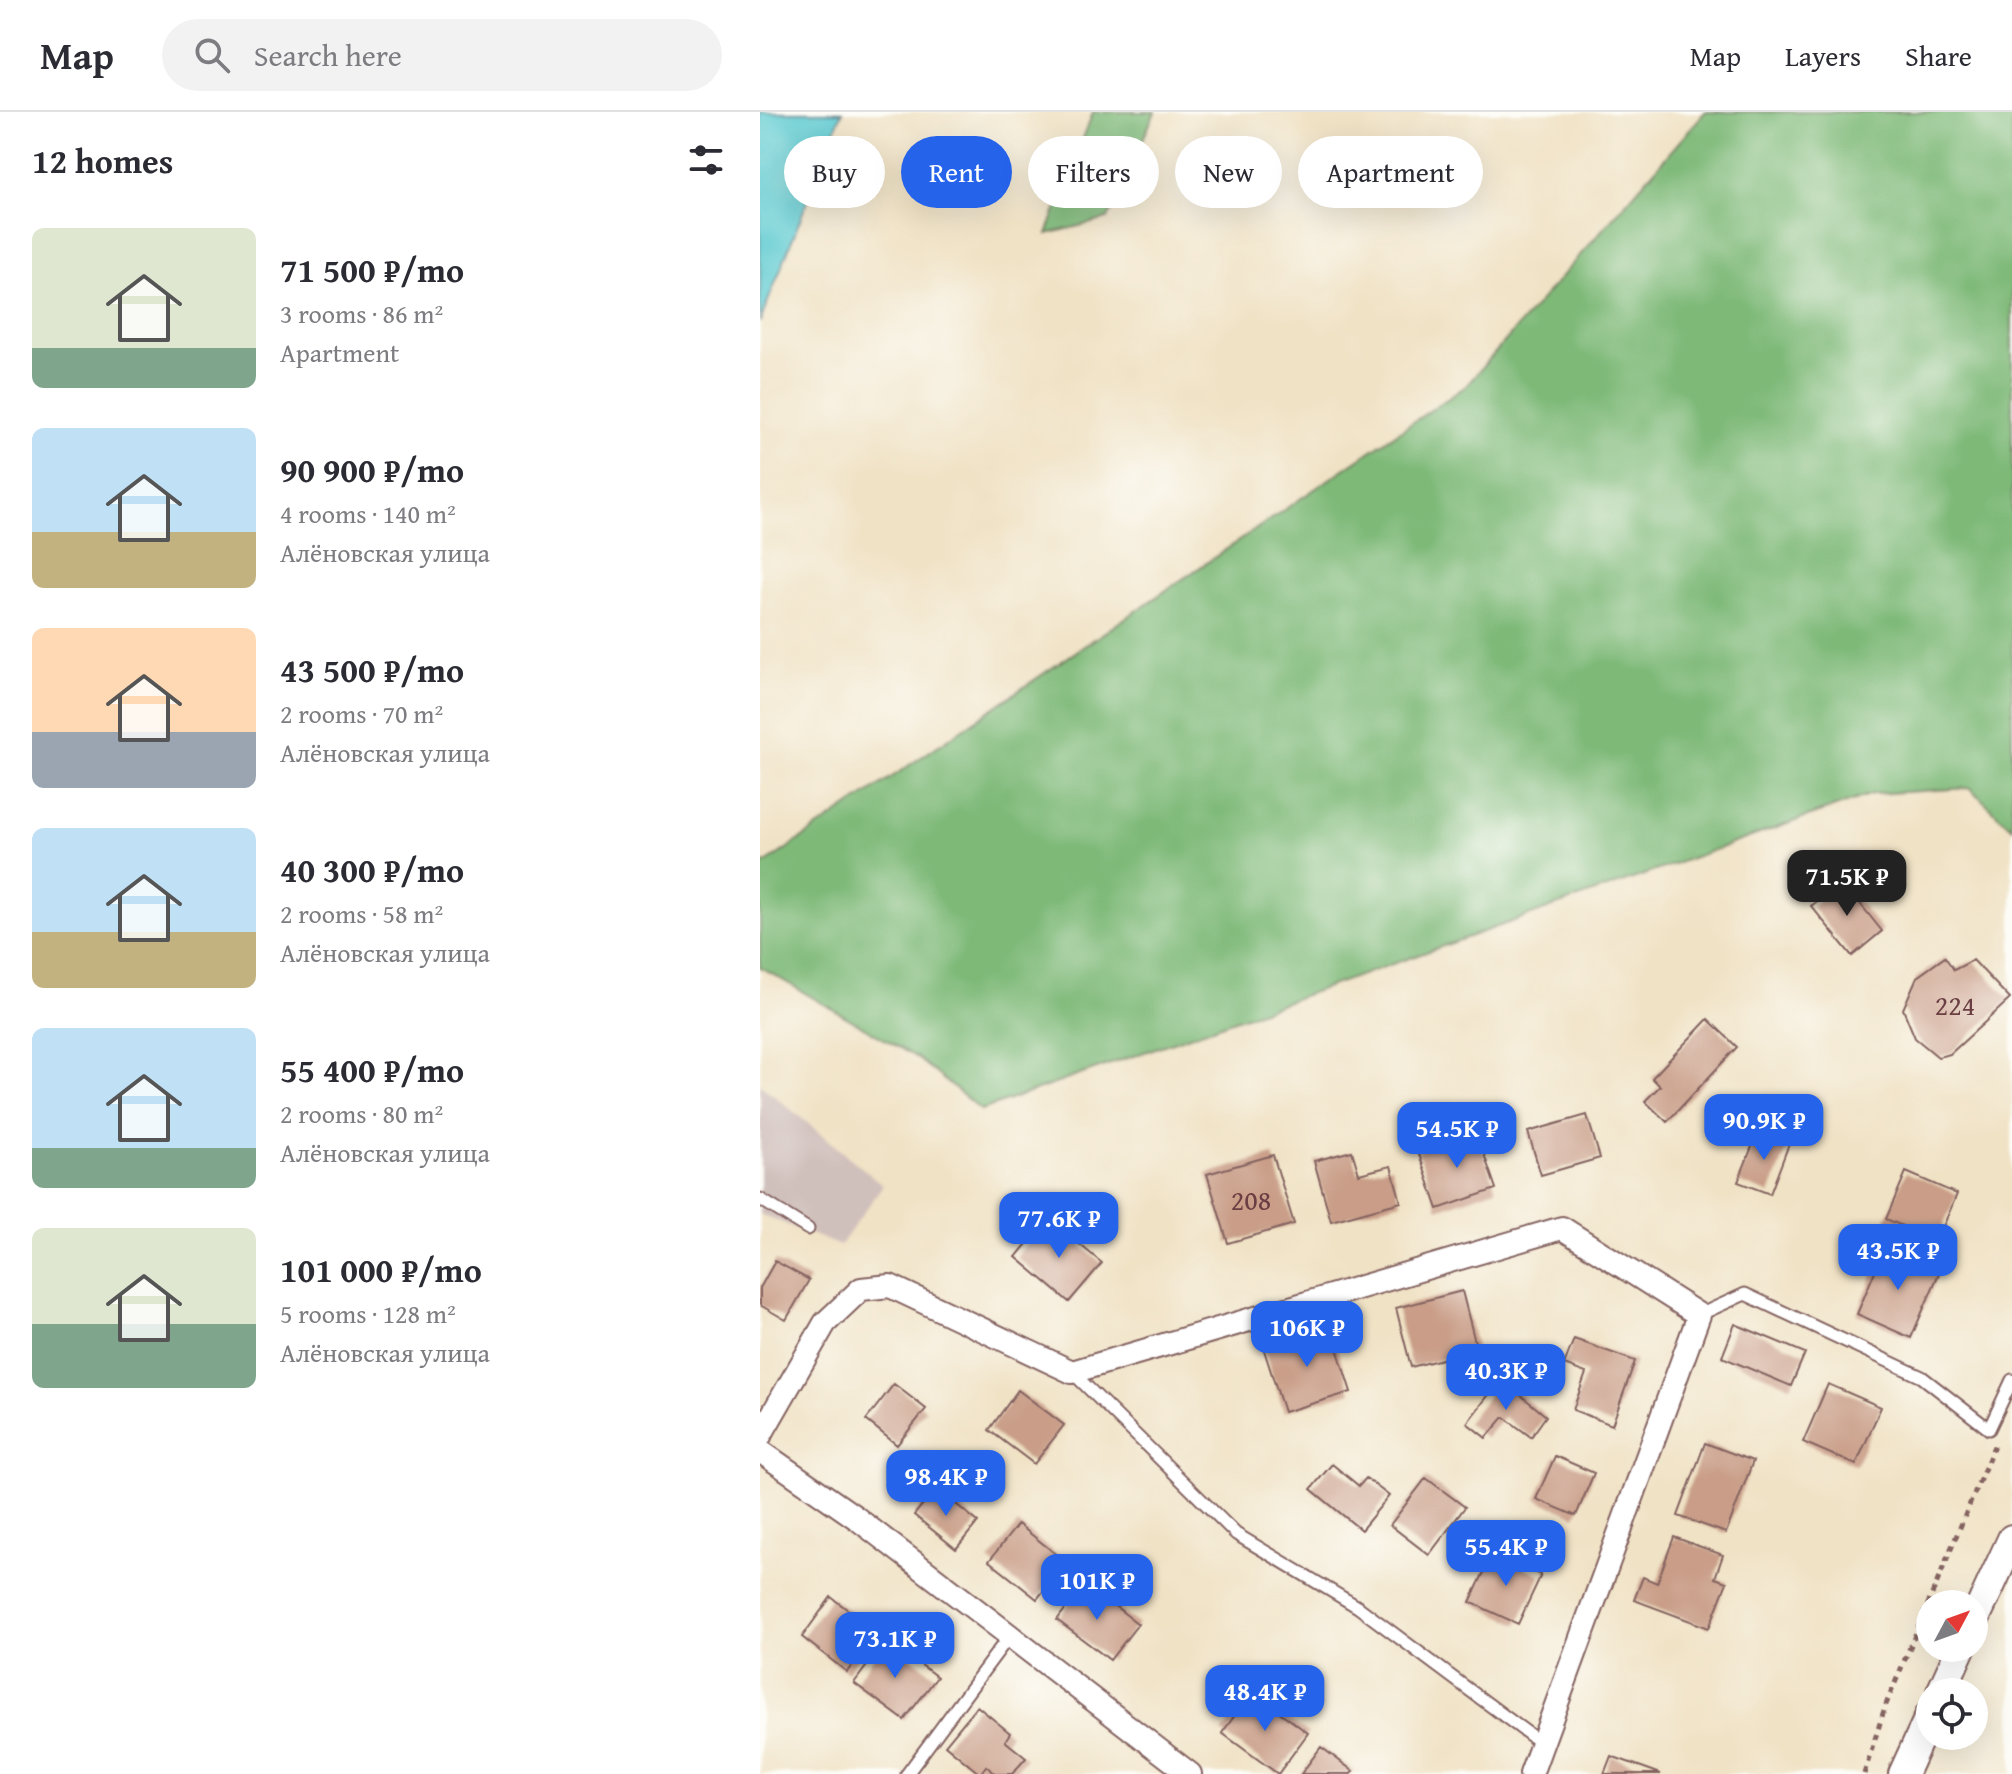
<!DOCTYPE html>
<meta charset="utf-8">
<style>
body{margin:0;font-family:"Gentium Book Plus",serif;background:#f2f2f3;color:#2b2b33;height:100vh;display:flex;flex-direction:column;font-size:30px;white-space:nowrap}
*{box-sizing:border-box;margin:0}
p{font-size:26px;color:#7c7c81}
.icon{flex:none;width:44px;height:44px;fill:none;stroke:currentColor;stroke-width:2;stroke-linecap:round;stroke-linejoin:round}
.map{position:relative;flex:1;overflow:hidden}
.panel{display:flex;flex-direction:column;background:#fff;width:760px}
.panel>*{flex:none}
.guide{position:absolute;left:24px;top:24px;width:760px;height:72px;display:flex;gap:16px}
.needle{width:52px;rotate:49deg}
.fabs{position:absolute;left:1156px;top:1478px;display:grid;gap:16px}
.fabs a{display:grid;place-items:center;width:72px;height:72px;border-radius:50%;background:#fff;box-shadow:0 8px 32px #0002;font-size:40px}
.price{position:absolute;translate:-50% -68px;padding:0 18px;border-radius:16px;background:#2563eb;color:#fff;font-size:26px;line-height:52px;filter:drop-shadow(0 2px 4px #0008)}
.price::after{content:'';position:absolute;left:50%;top:48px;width:24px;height:18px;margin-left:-12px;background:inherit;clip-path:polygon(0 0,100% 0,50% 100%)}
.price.on{background:#222;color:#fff}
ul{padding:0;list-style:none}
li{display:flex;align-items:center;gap:24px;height:200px;padding:0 32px}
li span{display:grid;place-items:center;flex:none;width:224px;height:160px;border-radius:12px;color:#555}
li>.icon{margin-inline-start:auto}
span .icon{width:96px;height:96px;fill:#fffc;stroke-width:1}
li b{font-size:34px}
h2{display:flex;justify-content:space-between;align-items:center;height:96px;padding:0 32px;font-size:34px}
.chip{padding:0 28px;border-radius:36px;background:#fff;box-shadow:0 8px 32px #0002;font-size:28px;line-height:72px}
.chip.on{background:#2563eb;color:#fff}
header{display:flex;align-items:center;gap:48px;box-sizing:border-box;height:112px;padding:0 40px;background:#fff;border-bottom:2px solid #e1e1e2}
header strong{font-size:38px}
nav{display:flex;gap:44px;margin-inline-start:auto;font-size:28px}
.search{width:560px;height:72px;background:#f2f2f3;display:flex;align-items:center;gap:20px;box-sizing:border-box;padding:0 28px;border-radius:44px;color:#7c7c81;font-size:30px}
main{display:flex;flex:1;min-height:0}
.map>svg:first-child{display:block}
.industrial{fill:#d0c0bc}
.forest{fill:#7eb978;stroke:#646c52;stroke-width:2}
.water{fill:#5dcbd1;stroke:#54757e;stroke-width:2}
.building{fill:#c99d87}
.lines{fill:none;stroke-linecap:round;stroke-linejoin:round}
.service-casing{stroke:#846361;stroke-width:15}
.minor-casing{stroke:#846361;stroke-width:26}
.tertiary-casing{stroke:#846361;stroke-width:32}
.path{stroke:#846361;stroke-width:5;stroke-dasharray:6 6;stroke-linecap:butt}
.service{stroke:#fff;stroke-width:11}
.minor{stroke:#fff;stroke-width:22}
.tertiary{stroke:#fff;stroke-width:28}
.labels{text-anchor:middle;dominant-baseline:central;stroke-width:7;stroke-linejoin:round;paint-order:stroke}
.number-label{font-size:28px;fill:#6a3e42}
</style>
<header>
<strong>Map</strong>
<div class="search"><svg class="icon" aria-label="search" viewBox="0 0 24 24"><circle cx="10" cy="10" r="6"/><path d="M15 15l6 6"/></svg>Search here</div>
<nav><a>Map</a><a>Layers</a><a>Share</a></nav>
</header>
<main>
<section class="panel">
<h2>12 homes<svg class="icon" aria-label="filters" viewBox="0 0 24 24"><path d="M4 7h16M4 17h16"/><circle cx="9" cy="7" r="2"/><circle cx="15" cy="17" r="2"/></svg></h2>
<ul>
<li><span style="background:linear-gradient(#dfe7d0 75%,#7fa58c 0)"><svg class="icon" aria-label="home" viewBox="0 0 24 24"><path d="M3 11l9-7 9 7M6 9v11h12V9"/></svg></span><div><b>71 500 ₽/mo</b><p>3 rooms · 86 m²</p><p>Apartment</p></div></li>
<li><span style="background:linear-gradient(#bfe0f5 65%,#c2b280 0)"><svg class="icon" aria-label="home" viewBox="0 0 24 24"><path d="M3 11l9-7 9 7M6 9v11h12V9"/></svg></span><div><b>90 900 ₽/mo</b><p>4 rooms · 140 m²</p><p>Алёновская улица</p></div></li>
<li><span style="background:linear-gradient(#ffd9b3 65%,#9aa5b1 0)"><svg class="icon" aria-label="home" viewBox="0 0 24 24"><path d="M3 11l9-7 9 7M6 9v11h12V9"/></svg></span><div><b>43 500 ₽/mo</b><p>2 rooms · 70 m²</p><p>Алёновская улица</p></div></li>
<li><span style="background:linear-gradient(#bfe0f5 65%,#c2b280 0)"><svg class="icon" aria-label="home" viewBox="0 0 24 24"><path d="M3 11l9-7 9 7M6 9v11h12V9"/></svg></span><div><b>40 300 ₽/mo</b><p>2 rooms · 58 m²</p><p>Алёновская улица</p></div></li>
<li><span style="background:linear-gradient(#bfe0f5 75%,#7fa58c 0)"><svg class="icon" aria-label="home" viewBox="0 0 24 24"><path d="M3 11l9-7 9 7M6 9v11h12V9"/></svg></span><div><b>55 400 ₽/mo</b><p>2 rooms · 80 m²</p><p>Алёновская улица</p></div></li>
<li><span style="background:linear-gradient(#dfe7d0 60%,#7fa58c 0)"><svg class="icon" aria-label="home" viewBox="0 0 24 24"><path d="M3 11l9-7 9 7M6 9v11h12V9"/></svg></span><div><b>101 000 ₽/mo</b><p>5 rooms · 128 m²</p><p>Алёновская улица</p></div></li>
</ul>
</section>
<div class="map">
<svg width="1252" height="1662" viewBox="0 0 1252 1662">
<rect width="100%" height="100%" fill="#fdfcf7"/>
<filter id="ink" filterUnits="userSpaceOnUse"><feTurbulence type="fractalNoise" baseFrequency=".0125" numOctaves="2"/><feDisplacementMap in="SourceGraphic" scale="16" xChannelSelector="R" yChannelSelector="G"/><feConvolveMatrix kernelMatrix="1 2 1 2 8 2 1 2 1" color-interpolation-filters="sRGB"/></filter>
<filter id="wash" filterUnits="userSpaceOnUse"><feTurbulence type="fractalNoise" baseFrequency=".006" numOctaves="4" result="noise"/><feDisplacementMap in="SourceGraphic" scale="32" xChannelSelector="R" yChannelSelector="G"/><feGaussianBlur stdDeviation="1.8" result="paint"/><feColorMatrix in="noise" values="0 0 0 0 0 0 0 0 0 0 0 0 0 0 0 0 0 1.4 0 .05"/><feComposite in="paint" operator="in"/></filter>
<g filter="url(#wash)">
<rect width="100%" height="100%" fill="#f0e2c5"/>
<!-- industrial -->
<path class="industrial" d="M0 972 123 1073 80 1134 0 1102Z"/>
<!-- forest -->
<path class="forest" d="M333 0H395L348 107 287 122Z
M945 0H1252V716L1210 676 1112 682 221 998 157 946 0 855V755L706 274Z"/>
<!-- water -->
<path class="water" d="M0 0H82L0 210Z"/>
<g id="blocks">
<!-- building -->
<path class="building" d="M1082 769 1122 819 1092 844 1051 794Z
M1185 845 1194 858 1213 848 1250 887 1190 942 1178 945 1155 926 1143 897 1157 865Z
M948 907 977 935 907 1010 885 989 900 974 892 966Z
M827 1003 840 1046 781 1063 768 1020Z
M999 1017 1030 1029 1010 1082 978 1070Z
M716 1019 736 1077 678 1097 658 1039Z
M592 1039 599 1062 631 1054 641 1090 571 1109 554 1049Z
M513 1043 534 1112 468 1131 447 1062Z
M1146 1060 1197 1082 1177 1129 1126 1107Z
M288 1106 342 1151 309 1190 256 1145Z
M1125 1135 1180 1159 1151 1226 1097 1202Z
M15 1149 49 1168 26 1208 0 1193V1176Z
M702 1179 717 1238 651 1255 636 1196Z
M975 1212 1045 1241 1031 1274 962 1245Z
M570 1214 591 1280 524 1300 503 1235Z
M814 1227 875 1249 852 1313 813 1298 826 1261 804 1253Z
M741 1267 786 1304 771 1325 744 1305 726 1326 707 1311Z
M134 1272 166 1297 137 1333 106 1308Z
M1068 1272 1121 1295 1096 1353 1043 1330Z
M258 1278 304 1313 274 1352 229 1318Z
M945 1331 993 1349 966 1421 918 1404Z
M795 1344 834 1361 816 1404 776 1387Z
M572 1352 599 1374 606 1366 629 1384 601 1418 551 1377Z
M666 1366 705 1395 669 1443 630 1413Z
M176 1376 218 1410 196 1437 154 1403Z
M258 1412 306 1450 277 1487 229 1449Z
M914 1425 963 1443 955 1466 967 1470 949 1516 874 1488 883 1465 897 1471Z
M733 1441 781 1463 758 1512 710 1490Z
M325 1471 378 1512 350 1548 297 1508Z
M71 1485 117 1520 87 1560 42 1525Z
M127 1527 177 1565 144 1608 94 1571Z
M492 1580 548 1621 518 1662 462 1621Z
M217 1594 250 1621 245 1629 266 1646 252 1662H236L226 1654 220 1662 185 1633Z
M561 1635 593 1659 591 1662H541Z
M851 1644 901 1662H844Z"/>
</g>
</g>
<g filter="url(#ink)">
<use href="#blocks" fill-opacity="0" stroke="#846361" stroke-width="2"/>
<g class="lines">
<defs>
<path id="service" d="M0 1087 48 1117
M939 1203 985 1182 1162 1265 1229 1317 1252 1268
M312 1260 476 1422 598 1495 782 1632
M147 1662 250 1523"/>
<path id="minor" d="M0 1324 65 1211 101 1177 130 1174 312 1260 802 1116 939 1203 771 1662
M0 1339 95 1405 430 1662"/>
<path id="tertiary" d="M1214 1509 1252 1427
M1181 1580 1201 1536
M1143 1662 1170 1603"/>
</defs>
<!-- service casing -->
<use href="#service" class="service-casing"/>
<!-- minor casing -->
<use href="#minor" class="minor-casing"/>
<!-- tertiary casing -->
<use href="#tertiary" class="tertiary-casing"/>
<!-- path -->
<path class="path" d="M1104 1662 1125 1595 1234 1334"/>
<!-- service -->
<use href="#service" class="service"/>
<!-- minor -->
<use href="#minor" class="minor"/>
<!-- tertiary -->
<use href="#tertiary" class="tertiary"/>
</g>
</g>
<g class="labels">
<!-- number labels -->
<g class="number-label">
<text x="1195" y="892">224</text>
<text x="491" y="1087">208</text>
</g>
</g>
</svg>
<div class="fabs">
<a><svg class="needle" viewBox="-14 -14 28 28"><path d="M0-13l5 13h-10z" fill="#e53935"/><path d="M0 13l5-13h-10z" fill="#7c7c81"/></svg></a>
<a><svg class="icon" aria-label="locate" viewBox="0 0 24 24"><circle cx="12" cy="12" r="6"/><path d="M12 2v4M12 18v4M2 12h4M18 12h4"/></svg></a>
</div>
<b class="price on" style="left:1087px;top:806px">71.5K ₽</b>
<b class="price" style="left:1004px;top:1050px">90.9K ₽</b>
<b class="price" style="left:697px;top:1058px">54.5K ₽</b>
<b class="price" style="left:299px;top:1148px">77.6K ₽</b>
<b class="price" style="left:1138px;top:1180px">43.5K ₽</b>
<b class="price" style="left:547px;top:1257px">106K ₽</b>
<b class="price" style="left:746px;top:1300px">40.3K ₽</b>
<b class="price" style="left:186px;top:1406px">98.4K ₽</b>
<b class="price" style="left:746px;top:1476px">55.4K ₽</b>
<b class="price" style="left:337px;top:1510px">101K ₽</b>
<b class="price" style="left:135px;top:1568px">73.1K ₽</b>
<b class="price" style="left:505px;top:1621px">48.4K ₽</b>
<div class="guide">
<a class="chip">Buy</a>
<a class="chip on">Rent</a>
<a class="chip">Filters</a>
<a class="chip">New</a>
<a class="chip">Apartment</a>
</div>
</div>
</main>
